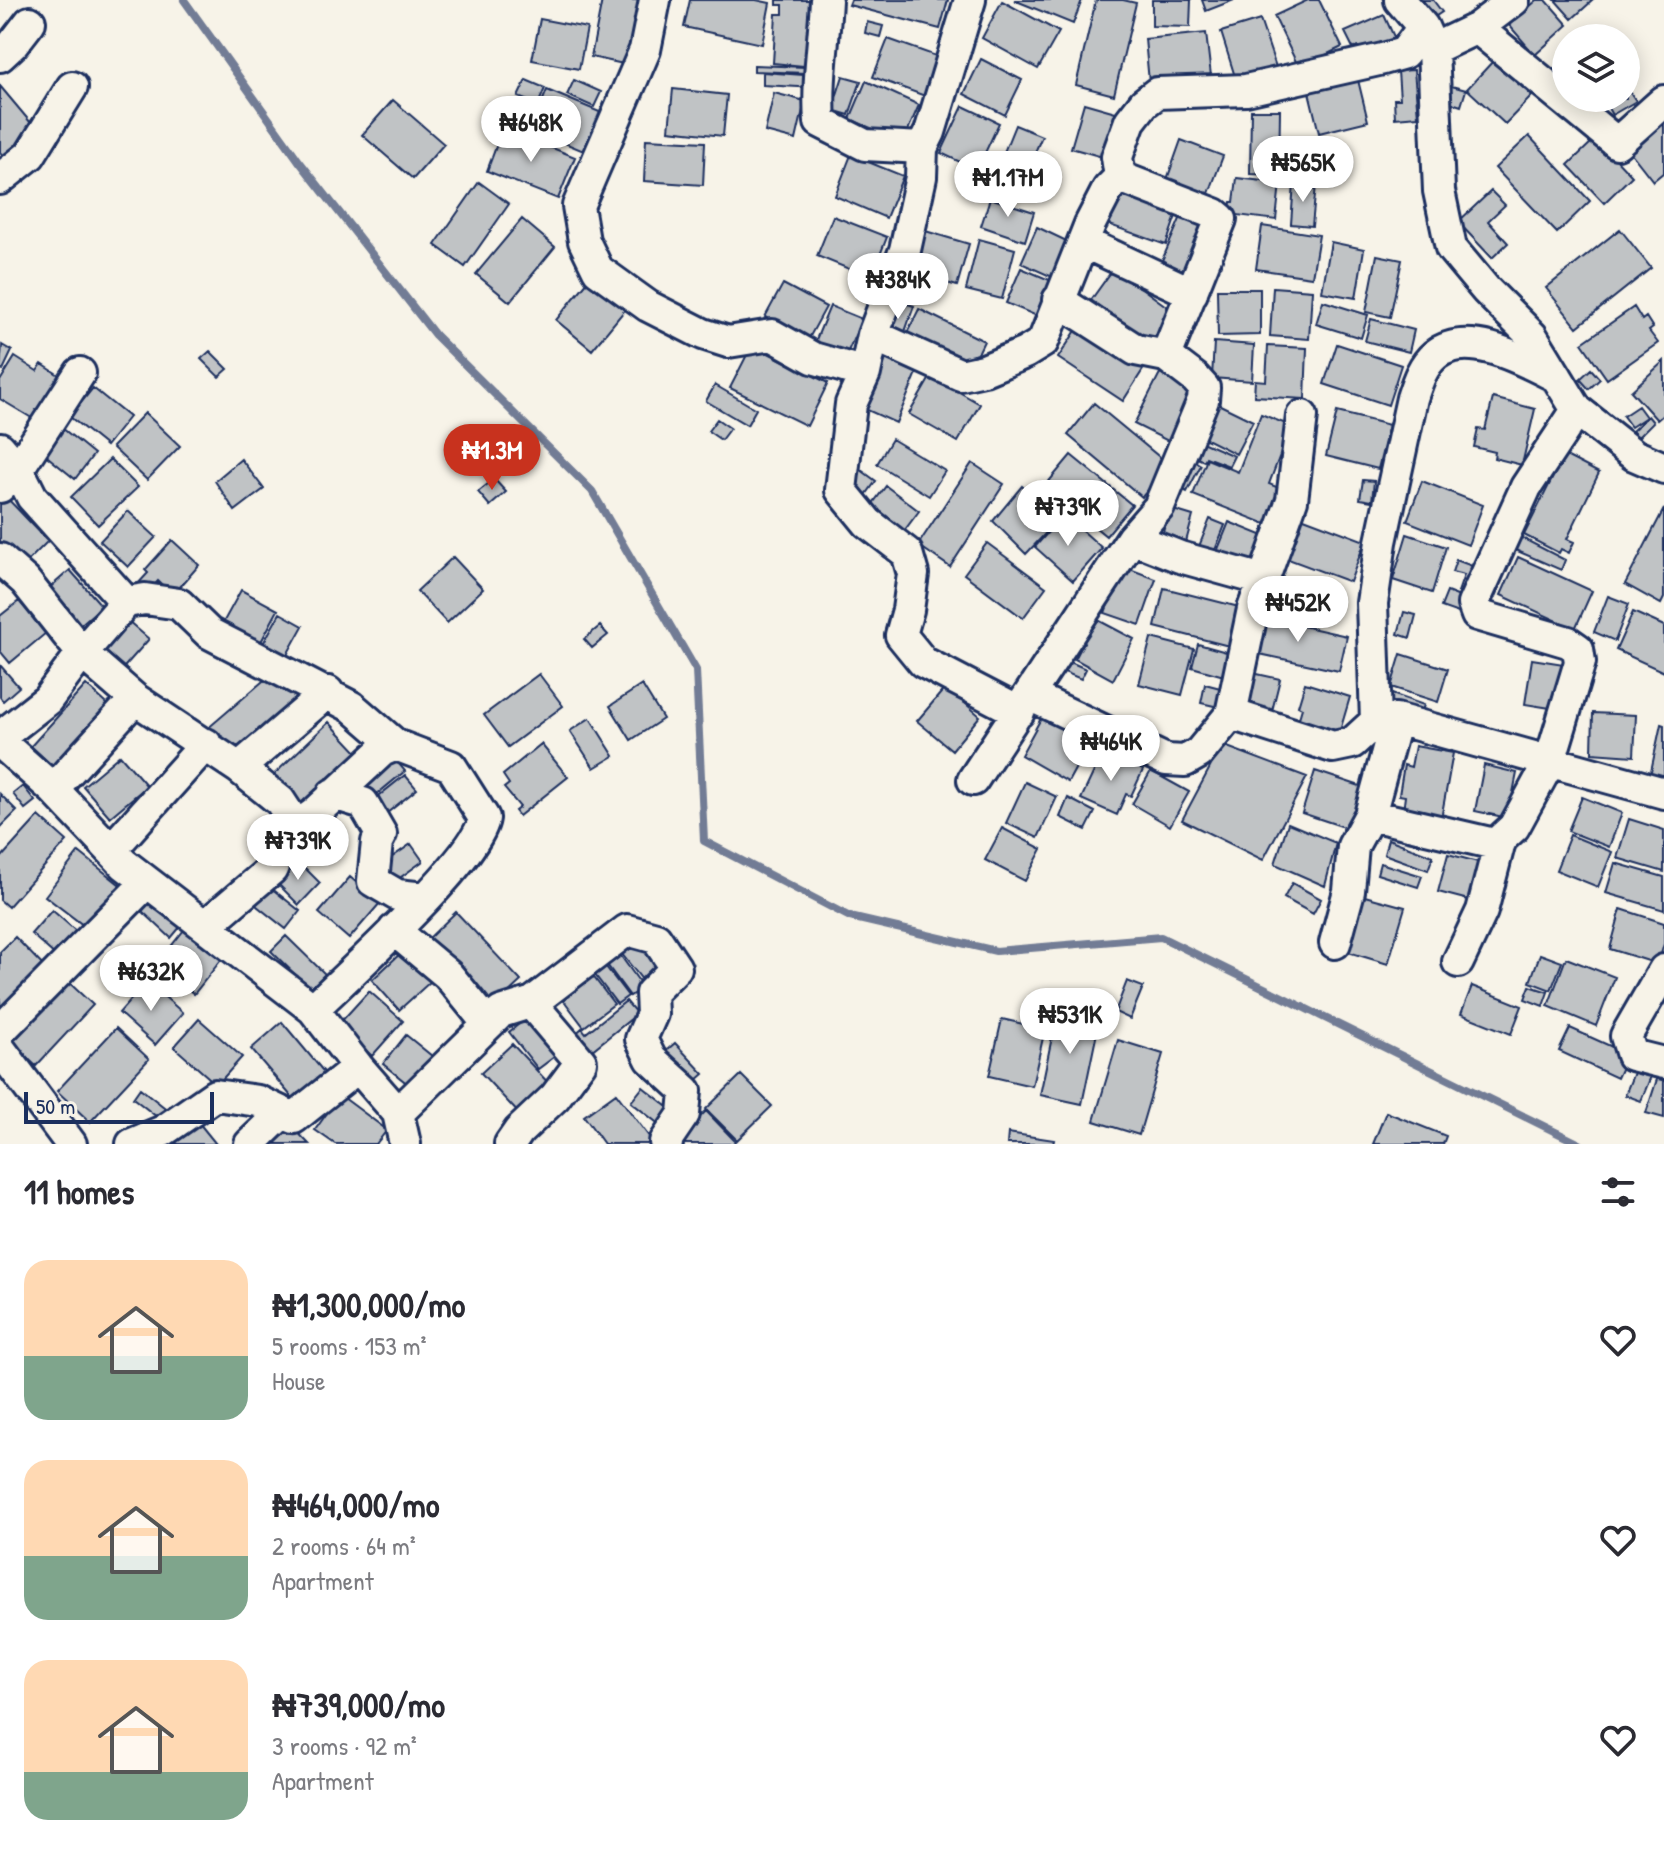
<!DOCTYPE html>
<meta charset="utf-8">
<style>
body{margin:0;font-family:"Patrick Hand",sans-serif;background:#f7f7f7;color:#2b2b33;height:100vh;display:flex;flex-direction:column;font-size:30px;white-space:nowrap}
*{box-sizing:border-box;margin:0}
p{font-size:26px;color:#7c7c81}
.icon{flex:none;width:44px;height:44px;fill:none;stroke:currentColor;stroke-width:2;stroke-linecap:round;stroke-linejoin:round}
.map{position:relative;height:1144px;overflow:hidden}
.side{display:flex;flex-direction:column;background:#fff;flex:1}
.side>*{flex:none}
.buttons{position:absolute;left:1552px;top:24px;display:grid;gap:16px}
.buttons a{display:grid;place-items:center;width:88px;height:88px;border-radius:50%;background:#fff;box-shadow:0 4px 20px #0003;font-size:40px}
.scale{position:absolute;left:24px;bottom:20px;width:190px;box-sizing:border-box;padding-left:8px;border:4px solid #1b2f5e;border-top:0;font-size:22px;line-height:28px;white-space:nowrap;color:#1b2f5e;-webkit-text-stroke:6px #f7f3e8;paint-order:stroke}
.price{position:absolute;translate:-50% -68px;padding:0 18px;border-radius:28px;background:#fff;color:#222;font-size:26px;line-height:52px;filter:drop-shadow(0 2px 4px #0008)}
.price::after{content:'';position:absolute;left:50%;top:48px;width:24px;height:18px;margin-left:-12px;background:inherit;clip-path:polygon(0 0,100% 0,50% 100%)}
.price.current{background:#c8321e;color:#fff}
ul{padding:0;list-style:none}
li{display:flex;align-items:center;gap:24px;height:200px;padding:0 24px}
li span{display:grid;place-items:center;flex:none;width:224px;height:160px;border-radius:24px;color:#555}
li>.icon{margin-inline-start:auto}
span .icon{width:96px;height:96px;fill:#fffc;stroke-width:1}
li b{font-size:34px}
h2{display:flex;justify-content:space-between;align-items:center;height:96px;padding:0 24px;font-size:34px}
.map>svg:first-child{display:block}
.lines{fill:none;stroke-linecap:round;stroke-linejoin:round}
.stream{stroke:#727c95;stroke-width:8}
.building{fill:#c0c3c5;stroke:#1b2f5e;stroke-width:2}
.minor-casing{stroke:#1b2f5e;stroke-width:36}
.minor{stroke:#f7f3e8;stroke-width:30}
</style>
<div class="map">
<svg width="1664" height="1144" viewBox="0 0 1664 1144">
<rect width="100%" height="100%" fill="#f7f3e8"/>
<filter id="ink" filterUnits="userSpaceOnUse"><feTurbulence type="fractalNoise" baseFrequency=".0125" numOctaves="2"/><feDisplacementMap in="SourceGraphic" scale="16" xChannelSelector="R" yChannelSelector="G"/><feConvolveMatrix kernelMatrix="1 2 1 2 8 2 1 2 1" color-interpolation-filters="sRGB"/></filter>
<g filter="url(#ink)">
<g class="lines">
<!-- stream -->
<path class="stream" d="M184 0 299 161 435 335 592 491 696 670 704 841 850 917 996 951 1161 937 1580 1144"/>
</g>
<!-- building -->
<path class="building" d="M602 0H646L633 66 591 57Z
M690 0H756L770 3 762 44 684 27Z
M777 0H818L814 67 773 63 776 14H783V5H777Z
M851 0H948L940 29 849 5Z
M1014 0H1082L1073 24Z
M1096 0H1123L1136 3 1114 95 1076 85Z
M1152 0H1191L1190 27 1152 26Z
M1202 0H1234L1206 11Z
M1308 0H1319L1342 47 1299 68 1274 16Z
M1418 0H1433L1442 12 1430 20Z
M1537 0H1546L1568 25 1535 55 1509 25Z
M1555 0H1593L1572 19Z
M1002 1 1059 32 1038 69 982 38Z
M1384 15 1395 39 1357 56 1345 32Z
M540 19 587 28 579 69 532 60Z
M1260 20 1277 70 1237 83 1221 32Z
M867 22 883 26 880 37 865 33Z
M1597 26 1604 38H1577Z
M1206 33 1211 76 1149 82 1145 39Z
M888 39 939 57 925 96 873 77Z
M981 59 1022 80 1005 115 964 94Z
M1494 60 1532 96 1505 124 1467 89Z
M754 65 806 67V73L754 71Z
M1414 70 1418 116 1395 118 1394 99H1400L1398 71Z
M763 72 817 76 816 88 763 85Z
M843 76 861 81 849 115 832 110Z
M526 80 545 88 538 105 518 97Z
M574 80 601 92 594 107 567 95Z
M1358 80 1368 121 1319 133 1309 92Z
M866 81 919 105 903 142 850 119Z
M1448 85 1466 90 1461 106 1443 100Z
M0 86 36 129 4 157 0 152Z
M673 89 727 95 723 136 669 130Z
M547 90 602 113 586 152 531 129Z
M1626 90 1628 93 1630 92 1636 101 1612 115 1602 98H1626Z
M774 93 805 101 796 140 765 132Z
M393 100 444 144 413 179 362 135Z
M517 102 536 110 529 127 510 120Z
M1084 103 1126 115 1113 160 1071 148Z
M963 106 999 123 977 170 941 153Z
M1251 110H1280L1279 175 1250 174Z
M1664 120V172L1653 181 1628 149Z
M1015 125 1042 136 1022 183 996 172Z
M503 128 575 157 558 199 487 171Z
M1529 136 1590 201 1557 233 1495 168Z
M1596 138 1632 176 1604 203 1568 165Z
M646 139 705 142 703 185 644 181Z
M1181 140 1223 156 1205 204 1164 188Z
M851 155 903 176 886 218 835 196Z
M1237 178 1280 183 1276 220 1229 214 1231 202H1234Z
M1032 179 1041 184 1035 199 1026 195Z
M479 182 509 204 465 267 435 245Z
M1121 183 1180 204 1166 245 1107 224Z
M1294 183 1316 185 1312 226 1291 224Z
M1491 191 1505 205 1488 221 1508 243 1492 258 1458 222Z
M990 198 1034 212 1025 241 981 226Z
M1183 212 1210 224 1187 276 1160 265Z
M833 216 887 237 871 278 817 256Z
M522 219 555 247 510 302 476 274Z
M1262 226 1319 235 1312 277 1256 269Z
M1037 227 1075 245 1059 280 1021 263Z
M1620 229 1651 268 1577 327 1546 288Z
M922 230 969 244 957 286 910 272Z
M979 239 1015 249 1002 299 966 290Z
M1331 242 1364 249 1356 298 1322 292Z
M1377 255 1402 260 1390 317 1366 312Z
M1021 268 1059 284 1044 319 1006 303Z
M1114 268 1177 314 1153 346 1091 300Z
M593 275 629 305 592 350 556 320Z
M783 284 826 307 808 340 765 317Z
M1273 287 1312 290 1309 339 1270 336Z
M1217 289H1260V335L1218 336Z
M894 300 914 306 901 343 882 337Z
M1323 301 1368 315 1361 338 1316 324Z
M830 306 862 319 846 356 815 342Z
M1634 307 1642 320 1646 317 1653 328 1649 331 1658 343 1607 379 1582 343Z
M919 309 984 341 969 372 904 339Z
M1371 319 1414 330 1409 352 1365 341Z
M1081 323 1146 365 1123 401 1058 358Z
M1214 342 1254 345 1252 381 1212 378Z
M1337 344 1401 365 1388 405 1324 384Z
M2 345 12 351 3 370 0 368Z
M752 345 828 383 807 426 730 388Z
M1268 346 1307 348 1305 399 1254 396 1255 380 1266 381Z
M210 351 228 369 219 377 201 359Z
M15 357 37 371 42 364 62 377 35 420 0 399V381Z
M886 359 917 373 896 423 865 409Z
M1664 361V414L1657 420 1631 391Z
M1591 369 1600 379 1589 389 1580 379Z
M1160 373 1197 392 1172 443 1134 424Z
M931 376 980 404 958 442 909 414Z
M715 385 756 409 747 425 706 401Z
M93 388 129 417 106 446 70 417Z
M1493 398 1535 409 1522 465 1494 458 1495 452 1474 447 1478 429 1485 430Z
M1214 402 1253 421 1236 454 1198 435Z
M1094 403 1169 465 1142 497 1068 435Z
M1638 406 1646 417 1631 427 1623 416Z
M1337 412 1389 425 1378 469 1326 456Z
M145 413 180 446 147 480 112 447Z
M1261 414 1291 426 1269 484 1286 491 1271 526 1193 495 1207 459 1238 472Z
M1648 416 1653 422 1638 437 1632 431Z
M717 419 730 428 721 440 708 431Z
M62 428 94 454 75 479 43 453Z
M1193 438 1234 456 1229 466 1206 457 1204 461 1187 454Z
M892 439 945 471 929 496 877 464Z
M1071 455 1132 505 1106 536 1045 486Z
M1564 455 1599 473 1567 539 1574 542 1569 553 1561 549 1559 553 1524 535Z
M1188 457 1201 465 1187 492 1173 485Z
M110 459 138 487 98 525 71 497Z
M241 459 264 489 235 511 215 481Z
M972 463 1004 484 950 567 918 545Z
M857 467 876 481 863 499 844 485Z
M494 479 506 492 490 506 478 492Z
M1363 480 1374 481 1372 501 1360 499Z
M1422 481 1483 505 1468 545 1407 521Z
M886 486 919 511 901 535 868 510Z
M1022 486 1060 518 1026 554 993 521Z
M6 497 48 541 19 570 0 550V503Z
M1534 501 1520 537 1565 560 1561 570 1506 546Z
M1170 509 1193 516 1184 549 1160 542Z
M1664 509V598L1661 604 1625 584Z
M128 511 156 537 128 567 100 541Z
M1064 514 1102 548 1073 581 1035 547Z
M1296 515 1365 541 1350 582 1280 556Z
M1210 519 1225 525 1211 560 1196 554Z
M1229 522 1271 539 1259 571 1216 554Z
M1407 534 1446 547 1432 593 1393 580Z
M172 540 199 565 173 595 158 581 147 593 137 585 148 573 145 570Z
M987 543 1046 587 1023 618 964 574Z
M453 557 483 589 447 623 417 591Z
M1518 557 1592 591 1575 629 1501 595Z
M1456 560 1483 570 1473 597 1458 592 1464 575 1452 572Z
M1122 566 1156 579 1140 625 1105 613Z
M70 570 102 606 71 633 39 597Z
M1164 588 1243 608 1233 647 1155 627Z
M241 590 278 610 256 651 219 630Z
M1447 592 1470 601 1464 615 1441 607Z
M1608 596 1629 604 1615 641 1594 632Z
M19 601 46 633 10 663 0 651V616Z
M1404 612 1416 615 1410 638 1398 634Z
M1633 612 1664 626V672L1616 650Z
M280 613 303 626 283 662 260 649Z
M1258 616 1347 636 1339 671 1250 652Z
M1096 619 1134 639 1113 680 1075 659Z
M127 620 149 639 118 674 96 655Z
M600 626 608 635 592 648 584 639Z
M1151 638 1194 649 1182 695 1139 684Z
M1198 644 1230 653 1224 676 1192 667Z
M1401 654 1448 669 1438 702 1391 687Z
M1532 659 1570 665 1563 710 1525 704Z
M1068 661 1086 669 1081 679 1064 672Z
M0 665 19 687 3 701 0 697Z
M276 670 303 703 235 761 207 729Z
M1248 672 1280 679 1271 715 1240 707Z
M539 674 563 706 508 747 484 715Z
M1305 683 1350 697 1337 741 1296 728 1302 708 1298 706Z
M1205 684 1228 690 1223 708 1201 703Z
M86 685 116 712 60 773 31 746Z
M642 685 663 719 631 740 610 706Z
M946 687 980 716 952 750 917 721Z
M1383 691 1424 705 1420 716 1380 703Z
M1044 713 1091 740 1068 782 1021 755Z
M1593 713 1636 715 1634 756 1592 753Z
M590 718 614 756 594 768 570 731Z
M329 722 359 754 297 812 267 781Z
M1661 724 1664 725V786L1648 785Z
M541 744 568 777 519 816 515 811 520 807 504 788 509 784 503 775Z
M1222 745 1307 777 1263 860 1182 820Z
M1415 746 1453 753 1441 819 1403 812 1405 796 1399 795 1404 765 1411 767Z
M388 751 405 771 371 799 355 781Z
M1103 752 1143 770 1131 796 1126 794 1117 815 1081 799Z
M120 755 147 786 110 817 83 786Z
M1484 765 1517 773 1508 818 1475 811Z
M1151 771 1189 792 1170 826 1132 804Z
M1315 771 1369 789 1356 831 1302 813Z
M405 775 417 789 387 813 375 799Z
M1025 782 1057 797 1038 838 1006 823Z
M23 786 35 801 25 809 13 794Z
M0 794 17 811 0 828Z
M1582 797 1622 813 1609 847 1568 831Z
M1068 798 1095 812 1086 830 1060 817Z
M39 816 67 841 8 907 0 900V859Z
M1629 819 1664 830V872L1617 858Z
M1288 823 1336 843 1325 886 1275 864Z
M1002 828 1042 849 1025 881 985 860Z
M1570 835 1612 852 1598 887 1556 870Z
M1388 839 1433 856 1428 870 1384 854Z
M411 844 423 861 394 882 381 865Z
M79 852 129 892 96 935 45 896Z
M1448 854 1489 865 1480 903 1438 892Z
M296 859 320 883 299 905 275 881Z
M1380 863 1422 876 1418 887 1377 874Z
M1615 863 1664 877V910L1606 893Z
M350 877 380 903 349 939 319 913Z
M1292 883 1321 899 1313 914 1284 898Z
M266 884 300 911 286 929 252 902Z
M1361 895 1405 907 1388 964 1345 951Z
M152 900 181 926 171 938 142 911Z
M1621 909 1664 923V944L1658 964 1610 949Z
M52 910 77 932 56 956 31 934Z
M456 912 521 981 490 1010 426 941Z
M184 930 221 960 194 994 157 964Z
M286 936 325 974 310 989 271 951Z
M636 936 664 972 647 986 618 949Z
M15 937 50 973 0 1021V952Z
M403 951 430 982 399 1010 372 980Z
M618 952 643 987 630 996 605 962Z
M1540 954 1562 962 1551 990 1530 982Z
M1566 958 1615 977 1596 1026 1548 1006Z
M603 963 628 996 617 1004 592 971Z
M589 971 614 1004 584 1027 559 994Z
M63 977 93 1005 36 1066 6 1038Z
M147 981 183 1013 155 1045 119 1013Z
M1127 981 1143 987 1130 1019 1115 1012Z
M1472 986 1522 1006 1511 1034 1461 1014Z
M1530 986 1548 992 1543 1006 1525 999Z
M369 991 403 1021 372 1056 338 1025Z
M626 1001 637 1014 586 1055 572 1037 582 1028 586 1033Z
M1058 1008 1100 1018 1082 1104 1040 1095Z
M537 1010 566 1048 538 1069 509 1032Z
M199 1019 242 1057 217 1085 174 1047Z
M1002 1019 1045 1029 1032 1086 989 1076Z
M282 1022 333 1083 302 1109 251 1049Z
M116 1028 149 1059 90 1122 57 1091Z
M1570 1028 1628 1054 1617 1078 1559 1051Z
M406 1035 438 1061 414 1089 383 1064Z
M1118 1040 1163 1054 1139 1135 1094 1121Z
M675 1043 704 1074 689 1087 660 1056Z
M512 1044 553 1088 522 1117 481 1073Z
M1635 1070 1651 1076 1641 1101 1625 1095Z
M1660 1070 1664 1072V1118L1646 1113Z
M741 1075 772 1106 737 1140 706 1109Z
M643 1087 677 1114 665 1129 631 1102Z
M140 1088 169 1111 162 1121 133 1098Z
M616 1093 653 1142 651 1144H604L584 1116Z
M340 1095 387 1130 376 1144H335L315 1130Z
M706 1111 735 1141 733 1144H684L679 1139Z
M1386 1112 1446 1136 1443 1144H1373Z
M285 1119 309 1144H260Z
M199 1123 216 1144H173Z
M1008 1133 1054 1140 1053 1144H1007Z"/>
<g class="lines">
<defs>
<path id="minor" d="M655 0 645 50 578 206 584 241 598 270 648 306 703 334 728 342 772 335 813 358 865 373
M826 0C824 41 817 81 820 122L865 145 922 148
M970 0 930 132 922 148 921 177 905 250 873 335 865 373 851 404 841 490 868 523 907 553 913 574 908 610 901 635 923 662 1019 712
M1400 0 1423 27 1433 49 1439 191 1451 248 1486 290 1532 336 1577 410 1634 455 1664 468
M1477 28 1617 143 1664 101
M1433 49 1477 28 1514 0
M0 56 13 44 30 22
M1120 177 1215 214 1221 219 1166 356
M0 179 30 155 72 87
M1083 242 1192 293
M873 335 961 375 984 370 1025 353 1043 342 1090 224 1108 189 1120 177 1117 157 1130 121 1144 103 1157 93 1246 90 1383 59 1404 53 1423 27
M0 448 18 469 32 497 126 602
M0 487 18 469 80 373
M1132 538 1180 557 1263 580
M0 559 25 581 82 653 135 699 239 768 280 801 297 827
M1031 696 1166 760 1185 761 1199 753 1231 714 1253 609 1292 500 1302 416
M1231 714 1333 747 1352 743 1376 721 1396 719 1664 793
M1376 721 1372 603 1381 542 1412 398C1417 383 1422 366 1435 355 1468 328 1525 361 1557 377
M0 737 47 700 82 653 126 602 145 599 179 604 209 633 352 707 396 745 451 766 484 818C479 857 347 976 313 1009
M0 742 53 789 124 864 313 1009 358 1067 398 1113 405 1144
M239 768 328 692
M973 780 1132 538 1159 507 1203 400 1204 388 1195 378 1166 356 1136 350 1058 300
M53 789 135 699
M333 794 363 803 381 834 377 842 373 881 397 895 425 898
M1370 815 1499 845 1502 838 1514 827 1550 761 1580 662 1578 649 1568 642 1477 615 1473 604 1526 487 1577 410
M111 850 206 744
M205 926 272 869 285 835 314 814 382 751 396 745
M394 930 448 975 488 1024
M1335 943 1349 891 1353 846 1370 815 1396 719
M1458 962 1482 911 1499 845
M1664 970 1626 1036 1632 1055 1664 1063
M0 1031 147 882
M0 1049 71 1144
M398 1113 501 1012 533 1002 627 930 656 938 676 968 651 993 652 1014 641 1039 651 1059 686 1091 684 1114 665 1142 667 1144
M132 1144 163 1131 215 1095 258 1101 294 1118 358 1067
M250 1144 274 1121 273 1109
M510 1144 519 1131 555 1097 581 1062 537 1010 533 1002"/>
</defs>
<!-- minor casing -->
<use href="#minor" class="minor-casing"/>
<!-- minor -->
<use href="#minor" class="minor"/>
</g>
</g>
</svg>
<div class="buttons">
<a><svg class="icon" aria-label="layers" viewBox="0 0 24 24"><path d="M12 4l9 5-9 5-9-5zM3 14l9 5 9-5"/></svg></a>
</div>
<div class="scale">50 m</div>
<b class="price" style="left:531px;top:164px">₦648K</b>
<b class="price" style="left:1303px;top:204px">₦565K</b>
<b class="price" style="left:1008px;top:219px">₦1.17M</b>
<b class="price" style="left:898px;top:321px">₦384K</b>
<b class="price current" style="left:492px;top:492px">₦1.3M</b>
<b class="price" style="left:1068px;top:548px">₦739K</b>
<b class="price" style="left:1298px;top:644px">₦452K</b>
<b class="price" style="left:1111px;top:783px">₦464K</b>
<b class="price" style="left:298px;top:882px">₦739K</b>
<b class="price" style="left:151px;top:1013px">₦632K</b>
<b class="price" style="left:1070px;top:1056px">₦531K</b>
</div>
<section class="side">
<h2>11 homes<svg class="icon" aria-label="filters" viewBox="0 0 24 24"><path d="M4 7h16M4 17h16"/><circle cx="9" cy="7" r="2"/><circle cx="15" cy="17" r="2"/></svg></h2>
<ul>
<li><span style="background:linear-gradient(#ffd9b3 60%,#7fa58c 0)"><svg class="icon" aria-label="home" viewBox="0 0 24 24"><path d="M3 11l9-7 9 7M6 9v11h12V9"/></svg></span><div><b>₦1,300,000/mo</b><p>5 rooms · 153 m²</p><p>House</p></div><svg class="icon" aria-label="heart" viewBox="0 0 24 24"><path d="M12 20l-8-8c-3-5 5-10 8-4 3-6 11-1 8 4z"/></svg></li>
<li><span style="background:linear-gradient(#ffd9b3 60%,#7fa58c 0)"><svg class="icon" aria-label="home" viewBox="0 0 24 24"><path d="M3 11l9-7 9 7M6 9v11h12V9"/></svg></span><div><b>₦464,000/mo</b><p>2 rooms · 64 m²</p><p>Apartment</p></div><svg class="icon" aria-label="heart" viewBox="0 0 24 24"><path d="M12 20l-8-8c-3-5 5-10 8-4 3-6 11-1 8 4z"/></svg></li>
<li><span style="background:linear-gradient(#ffd9b3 70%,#7fa58c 0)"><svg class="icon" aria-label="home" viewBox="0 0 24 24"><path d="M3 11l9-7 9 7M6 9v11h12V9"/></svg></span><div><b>₦739,000/mo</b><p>3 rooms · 92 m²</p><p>Apartment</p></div><svg class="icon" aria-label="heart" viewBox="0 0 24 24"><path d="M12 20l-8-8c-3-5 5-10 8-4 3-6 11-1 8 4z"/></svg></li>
</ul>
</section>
